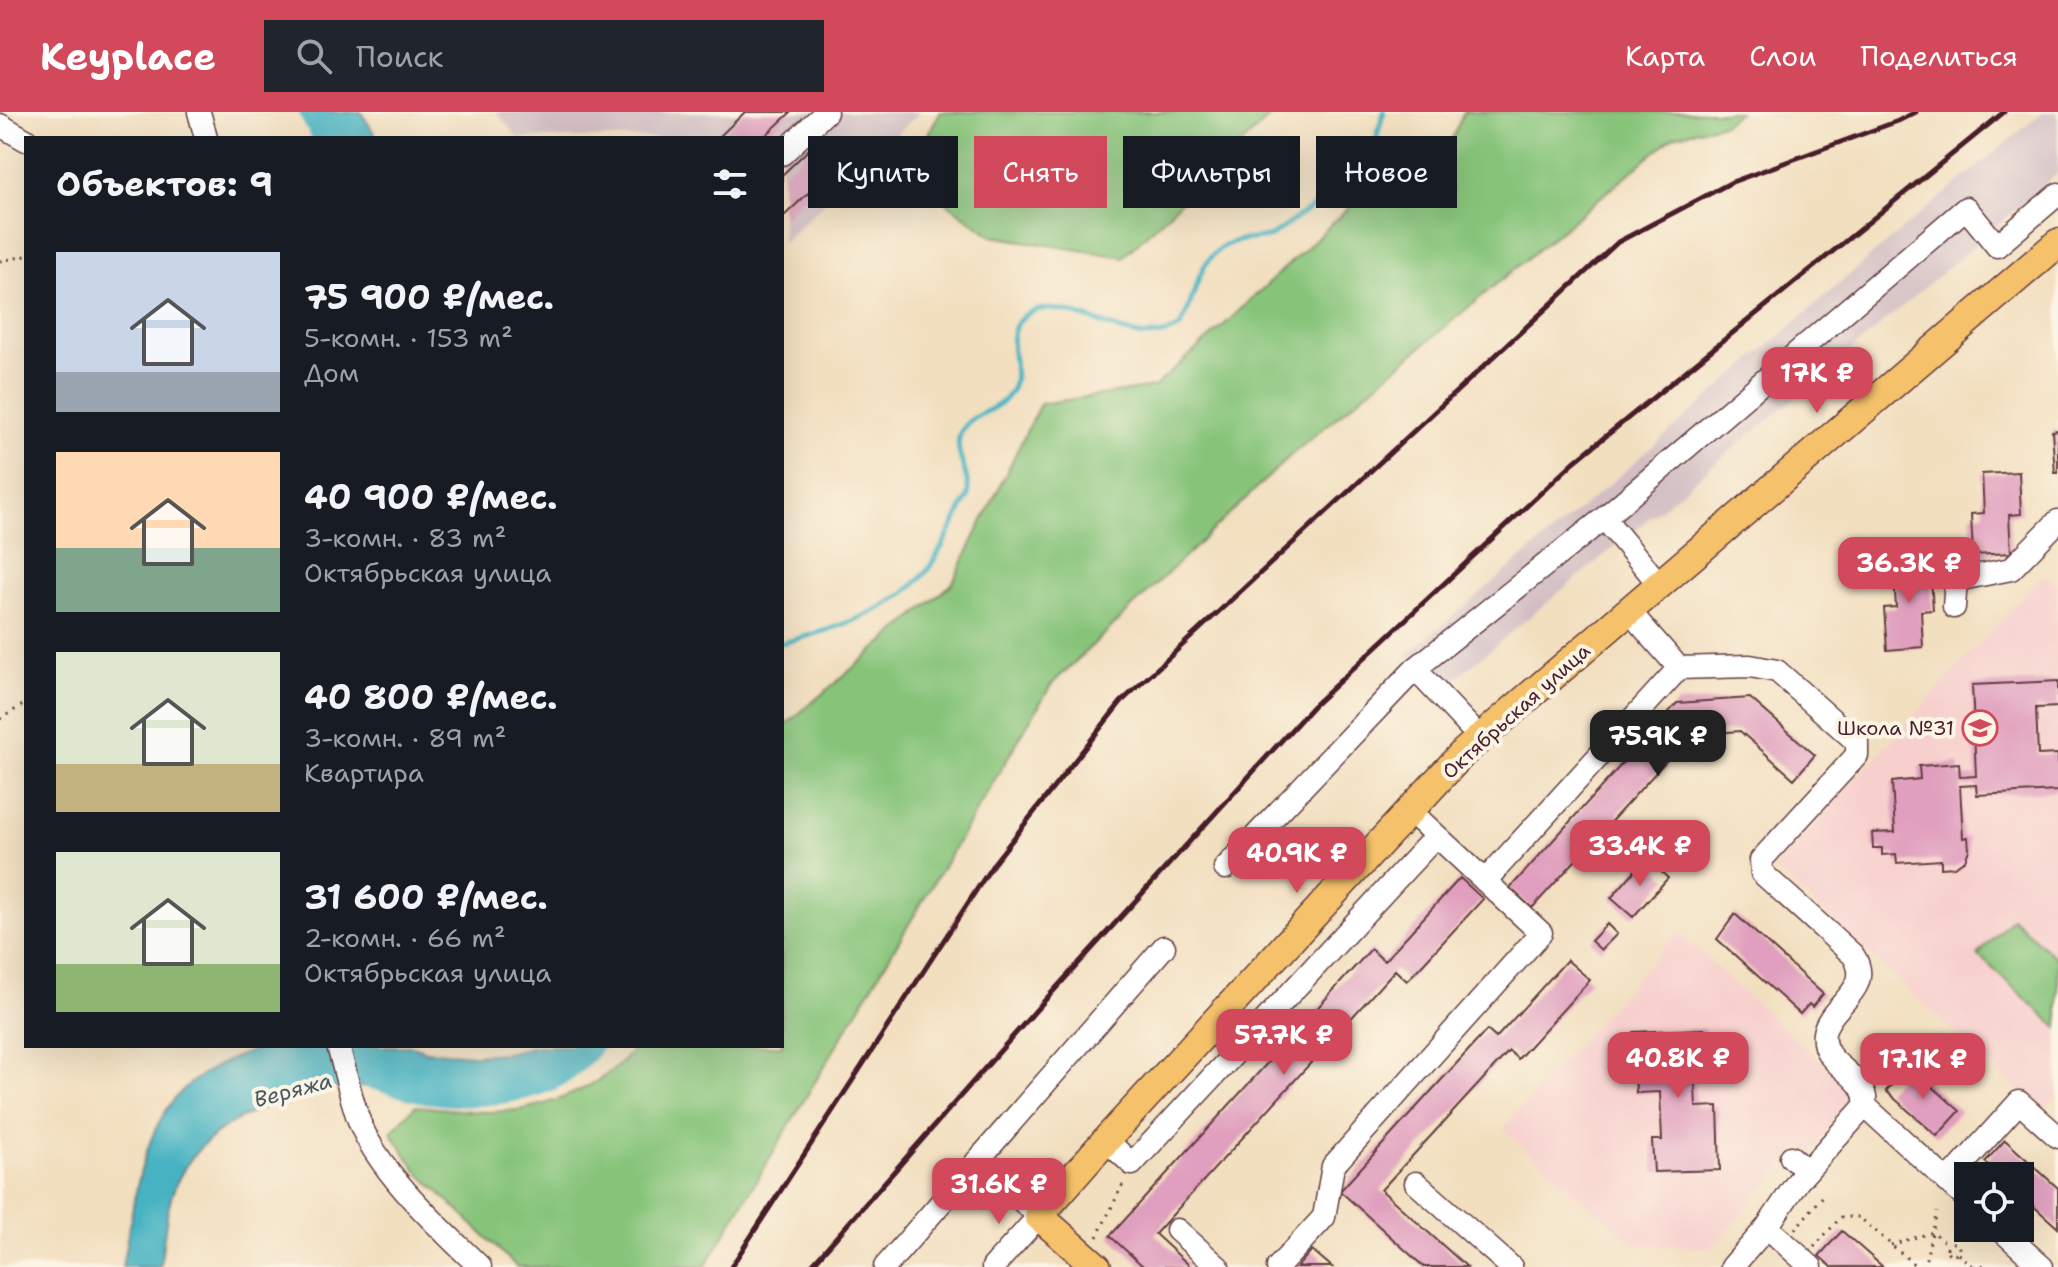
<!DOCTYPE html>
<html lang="ru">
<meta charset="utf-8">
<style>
body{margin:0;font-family:"Shantell Sans",sans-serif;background:#20242c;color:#f1f3f6;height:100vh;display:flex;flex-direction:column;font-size:30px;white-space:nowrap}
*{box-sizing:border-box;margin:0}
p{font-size:26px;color:#9ea1a6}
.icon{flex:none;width:44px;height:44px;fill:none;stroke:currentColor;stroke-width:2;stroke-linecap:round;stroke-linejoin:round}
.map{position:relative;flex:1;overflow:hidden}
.drawer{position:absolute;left:24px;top:24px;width:760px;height:912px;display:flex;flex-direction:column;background:#171b24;border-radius:0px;box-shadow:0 8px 32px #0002}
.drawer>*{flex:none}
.top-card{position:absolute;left:808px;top:24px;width:760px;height:72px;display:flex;gap:16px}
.tools{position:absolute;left:1954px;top:1050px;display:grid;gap:16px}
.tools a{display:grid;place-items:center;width:80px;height:80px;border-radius:0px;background:#171b24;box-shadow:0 8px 32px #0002;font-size:40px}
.price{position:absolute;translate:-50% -68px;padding:0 18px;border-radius:16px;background:#d1495b;color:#fff;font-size:26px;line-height:52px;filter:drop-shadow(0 2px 4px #0008)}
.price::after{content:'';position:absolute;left:50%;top:48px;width:24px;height:18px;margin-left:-12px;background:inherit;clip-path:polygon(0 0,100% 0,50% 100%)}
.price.active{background:#222;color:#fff}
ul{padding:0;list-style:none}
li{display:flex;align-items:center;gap:24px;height:200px;padding:0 32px}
li span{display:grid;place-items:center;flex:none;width:224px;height:160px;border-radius:0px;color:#555}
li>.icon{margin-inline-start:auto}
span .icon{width:96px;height:96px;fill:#fffc;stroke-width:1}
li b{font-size:34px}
h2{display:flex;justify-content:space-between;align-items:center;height:96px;padding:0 32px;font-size:34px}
.pill{padding:0 28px;border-radius:0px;background:#171b24;box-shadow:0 8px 32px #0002;font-size:28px;line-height:72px}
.pill.active{background:#d1495b;color:#fff}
header{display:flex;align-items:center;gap:48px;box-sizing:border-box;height:112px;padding:0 40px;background:#d1495b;color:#fff}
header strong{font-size:38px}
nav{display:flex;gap:44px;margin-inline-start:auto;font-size:28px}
.search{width:560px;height:72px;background:#20242c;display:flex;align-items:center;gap:20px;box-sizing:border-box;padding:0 28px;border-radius:0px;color:#9ea1a6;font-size:30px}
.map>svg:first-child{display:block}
.built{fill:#f7d0cd}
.industrial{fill:#d2bec3}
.green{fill:#87c47a;stroke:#687252;stroke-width:2}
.water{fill:#46b3c2;stroke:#486976;stroke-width:2}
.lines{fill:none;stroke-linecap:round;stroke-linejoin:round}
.stream{stroke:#46b3c2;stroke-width:5}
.river{stroke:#46b3c2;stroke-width:28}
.building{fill:#e09fbe}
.minor-casing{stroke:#633c41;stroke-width:25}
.major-casing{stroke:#633c41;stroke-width:31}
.path{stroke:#633c41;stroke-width:3;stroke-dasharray:2 6;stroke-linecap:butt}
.minor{stroke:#fff;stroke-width:22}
.major{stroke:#f5c16b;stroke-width:28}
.rail{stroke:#4a1f2b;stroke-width:5}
.labels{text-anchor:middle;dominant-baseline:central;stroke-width:8;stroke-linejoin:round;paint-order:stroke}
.street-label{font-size:20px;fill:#4a1f2b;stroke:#fcf5e5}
.poi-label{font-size:20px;fill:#4a1f2b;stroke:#fcf5e5;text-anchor:end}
.water-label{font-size:22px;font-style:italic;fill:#485a67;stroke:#fcf5e5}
</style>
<header>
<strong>Keyplace</strong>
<div class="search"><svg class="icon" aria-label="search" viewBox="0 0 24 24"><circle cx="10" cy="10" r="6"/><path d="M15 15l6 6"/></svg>Поиск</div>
<nav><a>Карта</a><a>Слои</a><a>Поделиться</a></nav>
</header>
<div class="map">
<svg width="2058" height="1155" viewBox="0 0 2058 1155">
<rect width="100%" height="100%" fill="#fcf5e5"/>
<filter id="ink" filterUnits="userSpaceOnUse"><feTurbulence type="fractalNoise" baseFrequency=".0125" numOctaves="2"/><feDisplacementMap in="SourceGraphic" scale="16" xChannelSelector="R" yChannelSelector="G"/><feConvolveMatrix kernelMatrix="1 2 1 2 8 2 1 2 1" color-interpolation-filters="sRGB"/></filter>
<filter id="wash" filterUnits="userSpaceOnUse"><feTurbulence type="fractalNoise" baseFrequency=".006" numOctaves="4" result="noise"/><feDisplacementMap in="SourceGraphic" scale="32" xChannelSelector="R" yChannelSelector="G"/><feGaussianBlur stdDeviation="1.8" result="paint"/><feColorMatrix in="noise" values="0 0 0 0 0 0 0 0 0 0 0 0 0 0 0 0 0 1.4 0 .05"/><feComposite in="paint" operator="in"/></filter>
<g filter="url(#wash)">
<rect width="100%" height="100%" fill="#f2dfc0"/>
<!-- built -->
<path class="built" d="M2043 462 2058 476V983L2042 1000 1775 756Z
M1677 820 1855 981 1854 991 1811 1041 1801 1033 1712 1136 1633 1132 1503 1017Z"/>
<!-- industrial -->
<path class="industrial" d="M496 0H920L782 131V26H518Z
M2043 0H2058V61L1820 265 1440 579 1407 543 1612 370 1886 131Z"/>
<!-- green -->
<path class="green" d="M940 0H1275L1123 145 992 124 907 62Z
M1464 0H1739L1723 12 1674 24 1290 344 1051 573 705 1155H517L417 1059 391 1020 415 994C445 996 478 1002 508 999 551 995 611 971 635 934H782V616L952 472 1040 292 1154 275 1224 213 1388 59 1441 50Z
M2012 806 2058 848V916L1978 843Z"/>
<!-- water -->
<path class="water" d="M315 0H361L377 26H331Z
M268 934H412L426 939 474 943 506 941 536 934H604C570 969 507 975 460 976 446 976 432 973 417 973 391 973 364 974 338 976 305 978 274 990 245 1004 212 1020 187 1043 174 1077 165 1101 164 1130 160 1155H122C132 1103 139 1032 172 990 193 962 235 943 268 934Z"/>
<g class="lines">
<!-- stream -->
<path class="stream" d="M782 531C828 519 894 500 925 461 942 440 955 408 968 385 971 364 955 344 959 326 964 298 1002 304 1013 274 1020 253 1004 228 1019 209 1044 177 1109 219 1139 223 1154 225 1168 222 1180 215 1197 186 1195 143 1233 130 1246 126 1258 128 1271 124L1359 62C1377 41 1375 25 1384 0"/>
<!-- river -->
<path class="river" d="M313 0 327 26
M371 963C392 967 411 976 432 978 469 984 533 979 565 956 573 950 580 941 587 934"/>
</g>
<g id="blocks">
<!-- building -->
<path class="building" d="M745 0H791L763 26H718Z
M822 25 844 47 782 106V63Z
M2058 318V361H2055L2052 319Z
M2019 360 2021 402 2009 403 2011 441 1973 443 1971 402 1984 401 1982 362Z
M1930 449 1933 498 1921 499 1923 535 1887 538 1884 496 1896 495 1893 452Z
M2058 569V595L2036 596 2038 643 2058 642V679L1977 683 1976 673 1960 674 1963 726 1968 725 1969 738 1965 748 1954 755 1941 756V748L1897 751 1896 742 1882 743V736H1873L1872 721 1895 720 1892 670 1920 667 1919 654 1959 651 1960 665 1976 664 1972 573Z
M1750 586 1815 643 1794 667 1740 619 1690 623 1532 796 1510 776 1677 591Z
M1646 746 1668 766 1633 805 1611 786Z
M1460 766 1483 787 1407 869 1395 858 1155 1122 1191 1155H1144L1110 1124 1371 837 1384 849Z
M1735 802 1823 882 1812 895 1809 892 1800 902 1717 827Z
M1607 812 1617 822 1601 838 1591 829Z
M1567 848 1590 868 1518 947 1509 939 1381 1078 1467 1155H1424L1340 1079 1487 918 1496 926Z
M1704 917 1705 951 1694 952 1696 995 1718 994 1720 1058 1654 1060 1652 1028H1662L1660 980 1636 981 1633 920Z
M1909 954 1960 999 1937 1024 1886 979Z
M2005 1028 2058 1076V1116L2020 1082V1064H2000L1985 1050Z
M1842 1119 1883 1155H1832L1819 1144Z
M1312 1138 1332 1155H1297Z"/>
</g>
</g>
<g filter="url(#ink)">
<use href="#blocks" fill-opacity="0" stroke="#633c41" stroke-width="2"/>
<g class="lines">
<defs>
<path id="minor" d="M199 0 206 26
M0 13 26 28
M782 42 826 0
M1604 406 1659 472
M1954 495 1956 468 2011 457 2058 409
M1629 499 1679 556 1750 554 1777 559 1857 630V643L1761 748 1762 761 1853 843C1876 878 1829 892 1824 921 1819 955 1870 961 1865 994L1968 1088
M1415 557 1604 406 1966 96 1997 134 2058 82
M1225 756 1415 557 1480 626
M1485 769 1679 556
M338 934C345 958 350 983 358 1006 376 1058 441 1117 480 1155
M1106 1028 1132 1052 1436 724
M1791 1045 1807 1059
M977 1049 1039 1104 993 1155
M1947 1070 2019 990 2058 1025
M1416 1071 1511 1155
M1767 1115 1811 1155
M1999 1116 2042 1155
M1177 1118 1218 1155
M885 1155 1164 835
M1278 1155 1324 1105 1333 1054 1541 821 1410 699
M1732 1155 1767 1115 1798 1069 1865 994"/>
<path id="major" d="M1097 1155 1039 1104 1106 1028 1463 641 2058 131"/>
</defs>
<!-- minor casing -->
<use href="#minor" class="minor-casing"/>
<!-- major casing -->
<use href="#major" class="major-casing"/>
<!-- path -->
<path class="path" d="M0 149 26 144
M0 607 26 591
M1795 1117 1824 1083
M1097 1125 1124 1070
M1947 1137a6 6 0 1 1 12 0a6 6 0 1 1-12 0Z
M1891 1133 1933 1120 1948 1133
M1814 1135 1841 1105H1859L1917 1155
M1958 1142 1974 1155
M1924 1155 1937 1100
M1974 1155 1986 1153"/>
<!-- minor -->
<use href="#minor" class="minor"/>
<!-- major -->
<use href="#major" class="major"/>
<!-- rail -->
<path class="rail" d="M731 1155 994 751 1121 590 1618 130 1732 70 1898 9 1916 0
M810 1155 1037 897 1313 594 1574 350 2004 0"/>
</g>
</g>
<!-- icons -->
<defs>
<symbol id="school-ring" viewBox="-11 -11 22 22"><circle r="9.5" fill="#fcf5e5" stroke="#d1495b" stroke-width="1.5"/><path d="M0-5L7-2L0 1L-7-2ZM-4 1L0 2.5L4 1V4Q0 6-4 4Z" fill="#d1495b"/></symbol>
</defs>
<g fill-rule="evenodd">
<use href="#school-ring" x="1960" y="596" width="40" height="40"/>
</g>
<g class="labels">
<!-- street labels -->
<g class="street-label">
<text transform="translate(1516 599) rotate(-42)">Октябрьская улица</text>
</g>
<!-- poi labels -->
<g class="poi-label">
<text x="1954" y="616">Школа №31</text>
</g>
<!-- water labels -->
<g class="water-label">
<text transform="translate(293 978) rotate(-15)">Веряжа</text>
</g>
</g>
</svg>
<div class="tools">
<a><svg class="icon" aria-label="locate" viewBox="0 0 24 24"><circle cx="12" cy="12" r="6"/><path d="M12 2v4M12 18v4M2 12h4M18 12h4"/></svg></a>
</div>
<b class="price" style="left:1817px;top:303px">17K ₽</b>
<b class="price" style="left:1909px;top:493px">36.3K ₽</b>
<b class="price active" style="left:1658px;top:666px">75.9K ₽</b>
<b class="price" style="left:1640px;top:776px">33.4K ₽</b>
<b class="price" style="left:1297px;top:783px">40.9K ₽</b>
<b class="price" style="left:1284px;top:965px">57.7K ₽</b>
<b class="price" style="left:1678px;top:988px">40.8K ₽</b>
<b class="price" style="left:1923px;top:989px">17.1K ₽</b>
<b class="price" style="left:999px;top:1114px">31.6K ₽</b>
<div class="top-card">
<a class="pill">Купить</a>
<a class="pill active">Снять</a>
<a class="pill">Фильтры</a>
<a class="pill">Новое</a>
</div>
<section class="drawer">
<h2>Объектов: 9<svg class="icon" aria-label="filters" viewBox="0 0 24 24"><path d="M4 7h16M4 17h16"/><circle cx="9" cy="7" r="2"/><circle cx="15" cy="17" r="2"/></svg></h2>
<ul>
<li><span style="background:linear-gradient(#c9d6e8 75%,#9aa5b1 0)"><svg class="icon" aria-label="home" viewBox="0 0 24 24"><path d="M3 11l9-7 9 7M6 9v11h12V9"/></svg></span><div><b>75 900 ₽/мес.</b><p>5-комн. · 153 m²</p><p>Дом</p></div></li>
<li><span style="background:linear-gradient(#ffd9b3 60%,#7fa58c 0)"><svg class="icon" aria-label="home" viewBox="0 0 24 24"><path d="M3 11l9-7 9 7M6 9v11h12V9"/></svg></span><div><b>40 900 ₽/мес.</b><p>3-комн. · 83 m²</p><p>Октябрьская улица</p></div></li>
<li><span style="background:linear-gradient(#dfe7d0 70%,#c2b280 0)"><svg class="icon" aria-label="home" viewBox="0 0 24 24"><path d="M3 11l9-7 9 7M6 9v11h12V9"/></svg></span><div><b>40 800 ₽/мес.</b><p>3-комн. · 89 m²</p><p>Квартира</p></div></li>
<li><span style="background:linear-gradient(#dfe7d0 70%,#8fb573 0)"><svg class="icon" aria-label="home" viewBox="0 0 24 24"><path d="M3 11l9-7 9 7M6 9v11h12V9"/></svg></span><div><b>31 600 ₽/мес.</b><p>2-комн. · 66 m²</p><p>Октябрьская улица</p></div></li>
</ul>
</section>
</div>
